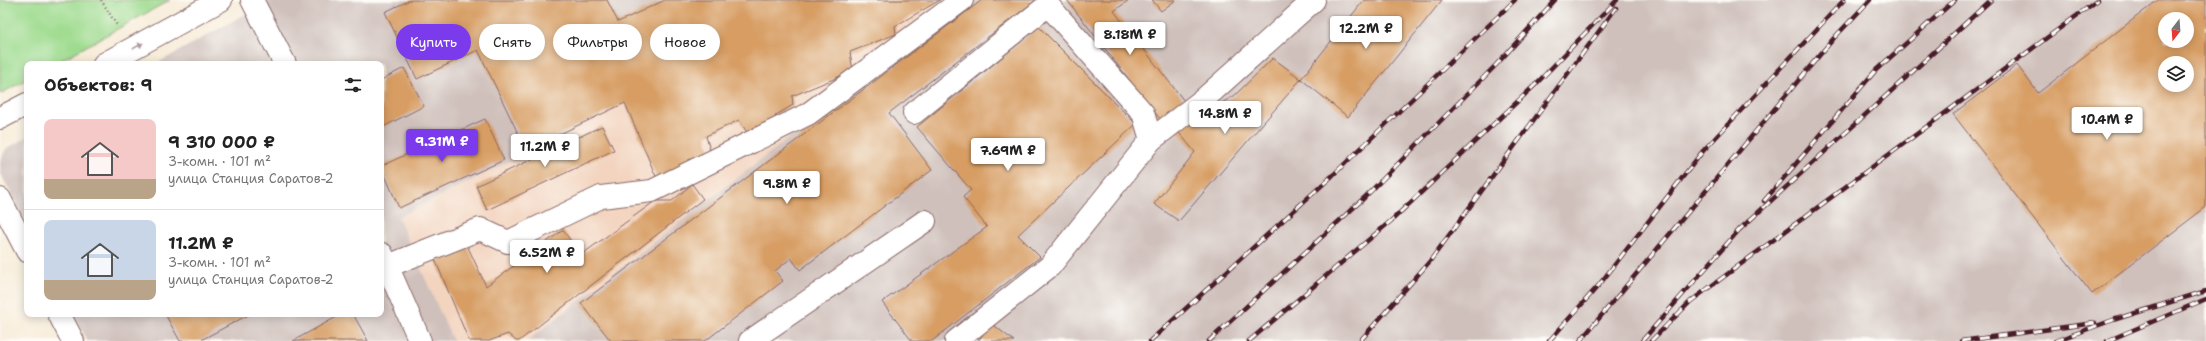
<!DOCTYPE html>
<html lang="ru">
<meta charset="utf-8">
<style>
body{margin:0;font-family:"Shantell Sans",sans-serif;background:#f2f2f2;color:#222;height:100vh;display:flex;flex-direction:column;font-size:15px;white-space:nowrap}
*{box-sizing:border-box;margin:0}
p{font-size:13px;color:#767676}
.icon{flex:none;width:22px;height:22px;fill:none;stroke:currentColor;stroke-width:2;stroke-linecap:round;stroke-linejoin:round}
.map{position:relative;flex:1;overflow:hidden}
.panel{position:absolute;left:24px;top:61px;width:360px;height:256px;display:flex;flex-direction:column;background:#fff;border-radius:8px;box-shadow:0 2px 10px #0003}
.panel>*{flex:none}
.banner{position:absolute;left:396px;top:24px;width:380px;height:36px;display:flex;gap:8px}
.needle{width:26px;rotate:197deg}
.buttons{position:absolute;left:2158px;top:12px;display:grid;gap:8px}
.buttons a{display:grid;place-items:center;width:36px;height:36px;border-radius:50%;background:#fff;box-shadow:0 2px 10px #0003;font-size:20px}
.price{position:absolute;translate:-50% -34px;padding:0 9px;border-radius:4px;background:#fff;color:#222;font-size:13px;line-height:26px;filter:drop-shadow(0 1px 2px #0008)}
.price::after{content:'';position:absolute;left:50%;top:24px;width:12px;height:9px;margin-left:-6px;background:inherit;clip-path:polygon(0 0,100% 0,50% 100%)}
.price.selected{background:#7c3aed;color:#fff}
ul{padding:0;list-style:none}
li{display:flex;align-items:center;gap:12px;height:100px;padding:0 20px}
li+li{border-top:1px solid #e0e0e0}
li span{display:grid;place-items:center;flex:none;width:112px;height:80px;border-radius:8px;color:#555}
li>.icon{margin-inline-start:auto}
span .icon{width:48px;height:48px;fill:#fffc;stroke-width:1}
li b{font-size:17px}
h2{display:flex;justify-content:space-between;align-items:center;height:48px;padding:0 20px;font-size:17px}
.chip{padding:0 14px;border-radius:18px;background:#fff;box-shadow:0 2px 10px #0003;font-size:14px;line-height:36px}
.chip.selected{background:#7c3aed;color:#fff}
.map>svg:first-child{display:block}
.built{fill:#f3d4bf}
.industrial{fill:#cfc0bb;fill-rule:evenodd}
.green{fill:#9edb8f;stroke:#747d5d}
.building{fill:#d79d64;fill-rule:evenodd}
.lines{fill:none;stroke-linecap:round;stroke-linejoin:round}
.minor-casing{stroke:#876667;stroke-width:24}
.major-casing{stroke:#876667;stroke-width:24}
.path{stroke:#876667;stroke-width:2.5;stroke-dasharray:1 3;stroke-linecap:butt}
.minor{stroke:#fff;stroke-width:22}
.major{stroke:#fff;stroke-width:22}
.rail-casing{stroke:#4a1f2b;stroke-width:4.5}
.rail{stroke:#fdfcf7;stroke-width:3;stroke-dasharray:9;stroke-linecap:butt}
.oneway{fill:#ae9aa0}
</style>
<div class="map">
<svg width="2206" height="341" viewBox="0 0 2206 341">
<rect width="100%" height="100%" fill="#fdfcf7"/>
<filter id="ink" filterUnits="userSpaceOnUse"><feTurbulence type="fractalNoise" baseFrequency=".025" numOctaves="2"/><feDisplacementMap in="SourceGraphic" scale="8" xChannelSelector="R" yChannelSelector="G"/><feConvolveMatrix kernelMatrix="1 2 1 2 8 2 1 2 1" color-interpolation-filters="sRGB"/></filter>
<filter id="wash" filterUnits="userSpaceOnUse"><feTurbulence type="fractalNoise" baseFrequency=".012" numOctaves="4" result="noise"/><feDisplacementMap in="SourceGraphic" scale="16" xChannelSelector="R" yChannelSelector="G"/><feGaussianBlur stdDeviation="0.9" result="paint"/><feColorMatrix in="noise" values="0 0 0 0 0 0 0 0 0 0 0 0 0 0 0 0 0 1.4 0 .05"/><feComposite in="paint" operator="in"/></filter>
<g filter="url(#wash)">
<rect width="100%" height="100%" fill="#f7ebd7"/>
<!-- built -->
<path class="built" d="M665 0H974L862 81 527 341H453L398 217 651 90 618 22Z"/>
<!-- industrial -->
<path class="industrial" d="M270 0H665L618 22 651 90 398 217 453 341H87L73 314H381V64H156Z
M974 0H2206V341H527L862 81ZM2165 19H2187V41H2165ZM2165 63H2187V85H2165Z
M27 137V225L0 172V161L6 149Z"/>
<!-- green -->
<path class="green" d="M0 0H170L54 64H27V79L0 94Z"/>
<g id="blocks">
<!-- building -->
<path class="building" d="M410 0H607L618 22 665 0H940L895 26 896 34 850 52 853 71 792 96 793 105 776 115 774 120 748 134 739 120 706 136 711 154 657 179 625 103 526 150 478 50 417 79 385 12Z
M982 0H1036L889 113 932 170 800 270 791 258 775 271 783 281 705 341H611L581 303Z
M1067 0H1129L1114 11 1188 106 1164 124Z
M1152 0H1176L1161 11Z
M1364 0H1442L1348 117 1301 79Z
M2158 0H2206V207L2092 294 1953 114 2017 65 2038 93ZM2165 19H2187V41H2165ZM2165 63H2187V85H2165Z
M1039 27 1136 124 1018 235 1040 257 932 341H912L882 302 987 227 963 197 971 190 917 127Z
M1273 58 1301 79 1179 221 1154 204 1195 152 1176 129 1234 96Z
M404 68 424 106 381 128V80Z
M485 119 504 160 399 208 381 166Z
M602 126 614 150 487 210 476 186Z
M692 184 703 199 519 341H516L508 334 489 341H469L434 257 466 243 486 286 563 230 581 255 655 201H672Z
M165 314H250L199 341H180Z
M342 314H353L368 341H293Z
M991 323 1014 341H978Z"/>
</g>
</g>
<g filter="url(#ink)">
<use href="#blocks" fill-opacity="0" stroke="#876667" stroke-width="1"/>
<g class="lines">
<defs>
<path id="minor" d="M252 0 285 64
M914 113 1048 5 1143 113 1151 140
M0 199 27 251
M382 254 420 341
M388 266 480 229 508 242 601 197 652 191 808 114 962 0
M59 314 73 341
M750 341 925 221
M956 341 1050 266 1151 140 1204 99 1314 0"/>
<path id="major" d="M104 64 221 0
M0 118 27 104"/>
</defs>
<!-- minor casing -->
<use href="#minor" class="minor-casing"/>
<!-- major casing -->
<use href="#major" class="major-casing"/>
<!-- path -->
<path class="path" d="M101 0 118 27"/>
<!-- minor -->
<use href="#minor" class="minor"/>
<!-- major -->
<use href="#major" class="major"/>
<defs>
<path id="rail" d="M1764 201 1876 70 1955 0
M1150 341 1332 176 1515 0
M1209 341 1364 198 1496 65 1555 0
M1249 341 1392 220 1536 84 1617 0
M1360 341 1430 261 1616 8
M1549 341 1599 285 1703 151 1844 0
M1580 341 1834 38 1870 0
M1642 341 1739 230 1991 0
M1651 341 1691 301 2098 0
M1961 341 2095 323
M2055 341 2113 320 2206 291
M2107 341 2206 299"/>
</defs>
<!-- rail casing -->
<use href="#rail" class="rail-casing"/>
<!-- rail -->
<use href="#rail" class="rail"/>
</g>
<!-- one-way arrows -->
<defs><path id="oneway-solid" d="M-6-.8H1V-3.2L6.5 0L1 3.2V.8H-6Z"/></defs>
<use class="oneway" href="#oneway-solid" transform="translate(138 46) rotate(-29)"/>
</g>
</svg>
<div class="buttons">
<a><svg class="needle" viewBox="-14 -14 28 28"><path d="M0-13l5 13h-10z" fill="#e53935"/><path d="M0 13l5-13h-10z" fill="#767676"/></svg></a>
<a><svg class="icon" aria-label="layers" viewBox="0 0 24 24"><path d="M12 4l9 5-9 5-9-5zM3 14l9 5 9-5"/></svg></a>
</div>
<b class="price" style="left:1366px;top:50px">12.2M ₽</b>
<b class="price" style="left:1130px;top:56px">8.18M ₽</b>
<b class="price" style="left:1225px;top:135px">14.8M ₽</b>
<b class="price" style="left:2107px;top:141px">10.4M ₽</b>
<b class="price selected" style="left:442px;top:163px">9.31M ₽</b>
<b class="price" style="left:545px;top:168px">11.2M ₽</b>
<b class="price" style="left:1008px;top:172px">7.69M ₽</b>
<b class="price" style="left:787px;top:205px">9.8M ₽</b>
<b class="price" style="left:547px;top:274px">6.52M ₽</b>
<div class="banner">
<a class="chip selected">Купить</a>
<a class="chip">Снять</a>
<a class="chip">Фильтры</a>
<a class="chip">Новое</a>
</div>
<section class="panel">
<h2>Объектов: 9<svg class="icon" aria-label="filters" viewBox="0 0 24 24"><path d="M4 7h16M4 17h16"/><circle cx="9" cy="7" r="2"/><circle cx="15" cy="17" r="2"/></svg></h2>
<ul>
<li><span style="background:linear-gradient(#f6c9c9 75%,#b9a48a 0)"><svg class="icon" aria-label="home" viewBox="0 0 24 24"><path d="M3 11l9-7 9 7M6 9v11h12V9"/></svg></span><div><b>9 310 000 ₽</b><p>3-комн. · 101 m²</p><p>улица Станция Саратов-2</p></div></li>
<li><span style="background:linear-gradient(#c9d6e8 75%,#b9a48a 0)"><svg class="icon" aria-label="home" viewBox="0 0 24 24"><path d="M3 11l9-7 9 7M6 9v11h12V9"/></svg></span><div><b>11.2M ₽</b><p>3-комн. · 101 m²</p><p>улица Станция Саратов-2</p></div></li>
</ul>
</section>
</div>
